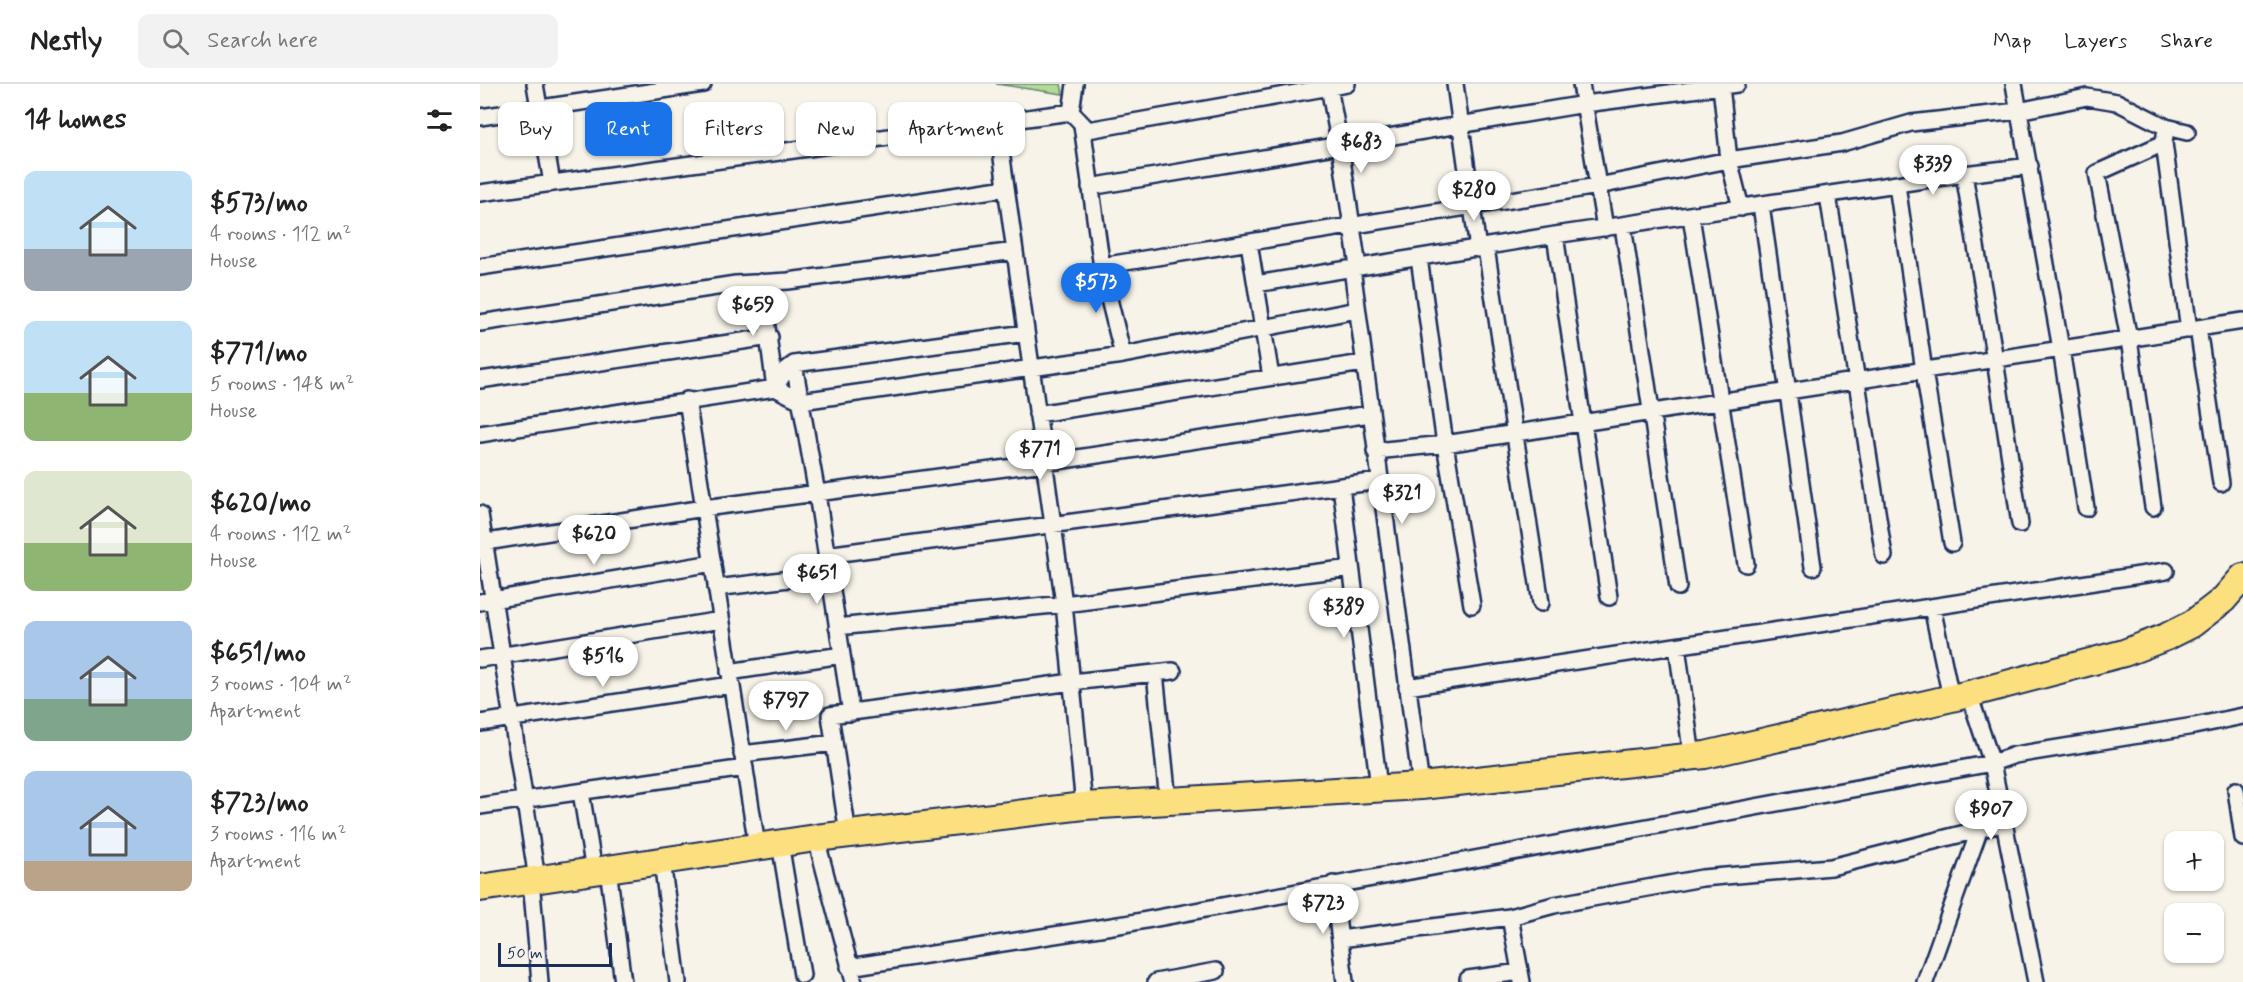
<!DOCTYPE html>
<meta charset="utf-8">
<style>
body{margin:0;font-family:Mynerve,sans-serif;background:#f2f2f2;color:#222;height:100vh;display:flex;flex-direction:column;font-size:22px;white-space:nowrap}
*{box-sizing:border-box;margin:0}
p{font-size:20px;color:#767676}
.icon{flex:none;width:33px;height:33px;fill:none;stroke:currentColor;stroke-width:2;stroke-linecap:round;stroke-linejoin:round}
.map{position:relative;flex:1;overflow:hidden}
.side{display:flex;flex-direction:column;background:#fff;width:480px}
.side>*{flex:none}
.top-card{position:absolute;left:18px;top:18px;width:570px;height:54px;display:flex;gap:12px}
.controls{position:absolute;left:1684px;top:747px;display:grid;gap:12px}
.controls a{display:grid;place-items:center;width:60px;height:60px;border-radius:12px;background:#fff;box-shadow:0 2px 4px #0004;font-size:30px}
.scale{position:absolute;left:18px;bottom:15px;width:114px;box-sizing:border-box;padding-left:6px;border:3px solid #1b2f5e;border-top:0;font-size:16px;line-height:21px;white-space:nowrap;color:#1b2f5e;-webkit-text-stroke:4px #f7f3e8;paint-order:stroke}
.price{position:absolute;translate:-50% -51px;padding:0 14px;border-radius:21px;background:#fff;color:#222;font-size:20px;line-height:39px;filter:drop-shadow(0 2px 3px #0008)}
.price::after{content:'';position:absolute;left:50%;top:36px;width:18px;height:14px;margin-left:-9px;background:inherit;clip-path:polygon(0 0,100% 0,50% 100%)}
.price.current{background:#1a73e8;color:#fff}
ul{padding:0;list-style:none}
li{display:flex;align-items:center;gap:18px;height:150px;padding:0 24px}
li span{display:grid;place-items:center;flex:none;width:168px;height:120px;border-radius:12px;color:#555}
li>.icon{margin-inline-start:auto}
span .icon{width:72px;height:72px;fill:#fffc;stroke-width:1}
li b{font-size:26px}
h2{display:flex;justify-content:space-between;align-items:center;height:72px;padding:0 24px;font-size:26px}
.pill{padding:0 21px;border-radius:12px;background:#fff;box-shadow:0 2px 4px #0004;font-size:21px;line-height:54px}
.pill.current{background:#1a73e8;color:#fff}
header{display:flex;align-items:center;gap:36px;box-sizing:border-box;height:84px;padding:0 30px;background:#fff;border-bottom:2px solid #e0e0e0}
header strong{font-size:28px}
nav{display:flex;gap:33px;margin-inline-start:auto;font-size:21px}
.search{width:420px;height:54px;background:#f2f2f2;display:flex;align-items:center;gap:15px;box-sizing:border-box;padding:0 21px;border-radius:12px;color:#767676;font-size:22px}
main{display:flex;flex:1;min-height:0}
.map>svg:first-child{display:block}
.green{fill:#b3d994;stroke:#678479;stroke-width:1.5}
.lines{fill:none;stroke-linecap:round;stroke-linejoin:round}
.street-casing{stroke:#1b2f5e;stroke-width:20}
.primary-casing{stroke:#1b2f5e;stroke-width:30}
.street{stroke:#f7f3e8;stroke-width:15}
.primary{stroke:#fce080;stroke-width:26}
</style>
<header>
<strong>Nestly</strong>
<div class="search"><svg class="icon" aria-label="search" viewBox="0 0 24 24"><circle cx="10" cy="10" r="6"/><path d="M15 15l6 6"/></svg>Search here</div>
<nav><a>Map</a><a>Layers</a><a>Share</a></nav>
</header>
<main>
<section class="side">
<h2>14 homes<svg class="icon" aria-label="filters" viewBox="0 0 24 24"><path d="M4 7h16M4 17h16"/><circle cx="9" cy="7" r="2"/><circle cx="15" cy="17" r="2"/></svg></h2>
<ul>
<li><span style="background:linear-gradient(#bfe0f5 65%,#9aa5b1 0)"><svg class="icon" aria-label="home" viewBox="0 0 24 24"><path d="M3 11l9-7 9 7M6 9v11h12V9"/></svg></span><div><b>$573/mo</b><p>4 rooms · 112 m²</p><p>House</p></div></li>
<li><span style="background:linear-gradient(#bfe0f5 60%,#8fb573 0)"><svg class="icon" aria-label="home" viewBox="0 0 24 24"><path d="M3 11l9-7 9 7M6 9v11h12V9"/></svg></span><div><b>$771/mo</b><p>5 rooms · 148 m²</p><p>House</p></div></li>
<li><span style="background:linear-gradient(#dfe7d0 60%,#8fb573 0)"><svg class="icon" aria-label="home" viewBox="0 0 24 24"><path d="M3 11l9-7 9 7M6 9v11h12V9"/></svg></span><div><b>$620/mo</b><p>4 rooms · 112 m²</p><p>House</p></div></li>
<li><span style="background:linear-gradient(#a9c7e8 65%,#7fa58c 0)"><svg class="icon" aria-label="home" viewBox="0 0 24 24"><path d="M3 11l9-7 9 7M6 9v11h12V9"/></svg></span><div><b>$651/mo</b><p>3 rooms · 104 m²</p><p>Apartment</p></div></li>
<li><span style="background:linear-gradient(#a9c7e8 75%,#b9a48a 0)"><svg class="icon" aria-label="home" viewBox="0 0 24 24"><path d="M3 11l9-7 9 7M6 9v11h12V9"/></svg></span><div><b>$723/mo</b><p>3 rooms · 116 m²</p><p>Apartment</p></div></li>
</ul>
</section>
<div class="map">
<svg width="1763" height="898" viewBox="0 0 1763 898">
<rect width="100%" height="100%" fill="#f7f3e8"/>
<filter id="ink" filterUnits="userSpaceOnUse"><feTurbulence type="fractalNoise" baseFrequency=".0167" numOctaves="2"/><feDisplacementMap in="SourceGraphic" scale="12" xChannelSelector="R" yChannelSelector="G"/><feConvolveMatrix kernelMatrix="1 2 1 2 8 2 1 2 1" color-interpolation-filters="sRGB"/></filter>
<g filter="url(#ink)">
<!-- green -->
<path class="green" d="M516 0H581L583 10Z"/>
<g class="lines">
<defs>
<path id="street" d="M55 0 72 99
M975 0 998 165
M1101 0 1125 144
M1534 0 1581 265 1606 424
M1241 2 1249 76 1261 124
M849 3 860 62 878 183
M591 28 595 0
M0 33 223 0
M517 38 584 520 604 722
M602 41 623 191 643 271
M1684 59 1709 246
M1484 90 1515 276 1540 440
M1417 101 1444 287 1472 459
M610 103 1105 20 1257 0
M0 109 591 28 608 46 867 0
M1348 111 1404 472
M1281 121 1333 483
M1211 132 1266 480
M1143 142 1198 503
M1075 151 1129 513
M769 159 791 293
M1006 164 1061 519
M939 174 965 360 992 521
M621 182 1118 102 1249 76 1362 59 1431 39 1538 27 1607 13 1637 18 1686 43
M0 183 526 104
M872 184 941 702
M281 198 295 304 321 317 643 271 877 226
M776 200 1075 151 1484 90 1550 82
M0 239 256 200 308 197 535 167
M1718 244 1741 399
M314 280 337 410 371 629
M0 296 290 253
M207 316 277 762
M557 330 883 279
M0 350 295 304 306 286 314 280 546 249
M895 367 965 360 1763 237
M861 402 899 703
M1673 423 1649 255 1617 89 1684 59 1686 43 1707 48
M0 430 57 795
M0 459 224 424 564 379 890 330
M346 471 899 397
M236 504 350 490
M0 518 233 479
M1452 523 1471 614
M357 543 584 520 871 484
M1197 562 1212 673
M0 575 241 536
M249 588 362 571
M675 589 688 717
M927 603 1686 487
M1489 610 1512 679 1556 898
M0 639 251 601
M262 670 354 659
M1756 706 1763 754
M101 708 114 787
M0 722 265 684
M368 750 350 631 592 598 693 587
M336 754 374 898
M300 759 322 891
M182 777 198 898
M128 785 143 898
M51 796 60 898
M853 800 865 898
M1030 833 1042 898
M860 855 1030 833 1074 821 1222 794 1351 783 1525 739
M369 883 645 840 1512 679 1535 671 1714 642 1763 632
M988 895 1040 888
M676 898 736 887
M1445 898 1499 747"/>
<path id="primary" d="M0 804 336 754 604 722 941 702 1225 671 1489 610 1644 569 1686 553 1712 540 1743 516 1763 493"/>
</defs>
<!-- street casing -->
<use href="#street" class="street-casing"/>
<!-- primary casing -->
<use href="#primary" class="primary-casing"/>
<!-- street -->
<use href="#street" class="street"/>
<!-- primary -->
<use href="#primary" class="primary"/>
</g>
</g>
</svg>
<div class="controls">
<a>+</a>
<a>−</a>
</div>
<div class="scale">50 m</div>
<b class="price" style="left:881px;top:90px">$683</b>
<b class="price" style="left:1453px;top:112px">$339</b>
<b class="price" style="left:994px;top:138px">$280</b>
<b class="price current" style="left:616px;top:230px">$573</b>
<b class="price" style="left:273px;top:253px">$659</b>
<b class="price" style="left:560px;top:397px">$771</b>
<b class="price" style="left:922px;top:441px">$321</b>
<b class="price" style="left:114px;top:482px">$620</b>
<b class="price" style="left:337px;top:521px">$651</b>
<b class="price" style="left:864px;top:555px">$389</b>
<b class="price" style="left:123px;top:604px">$516</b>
<b class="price" style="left:306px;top:648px">$797</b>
<b class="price" style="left:1511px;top:757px">$907</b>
<b class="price" style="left:843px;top:851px">$723</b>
<div class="top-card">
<a class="pill">Buy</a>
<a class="pill current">Rent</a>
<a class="pill">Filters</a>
<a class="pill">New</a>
<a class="pill">Apartment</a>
</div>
</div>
</main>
